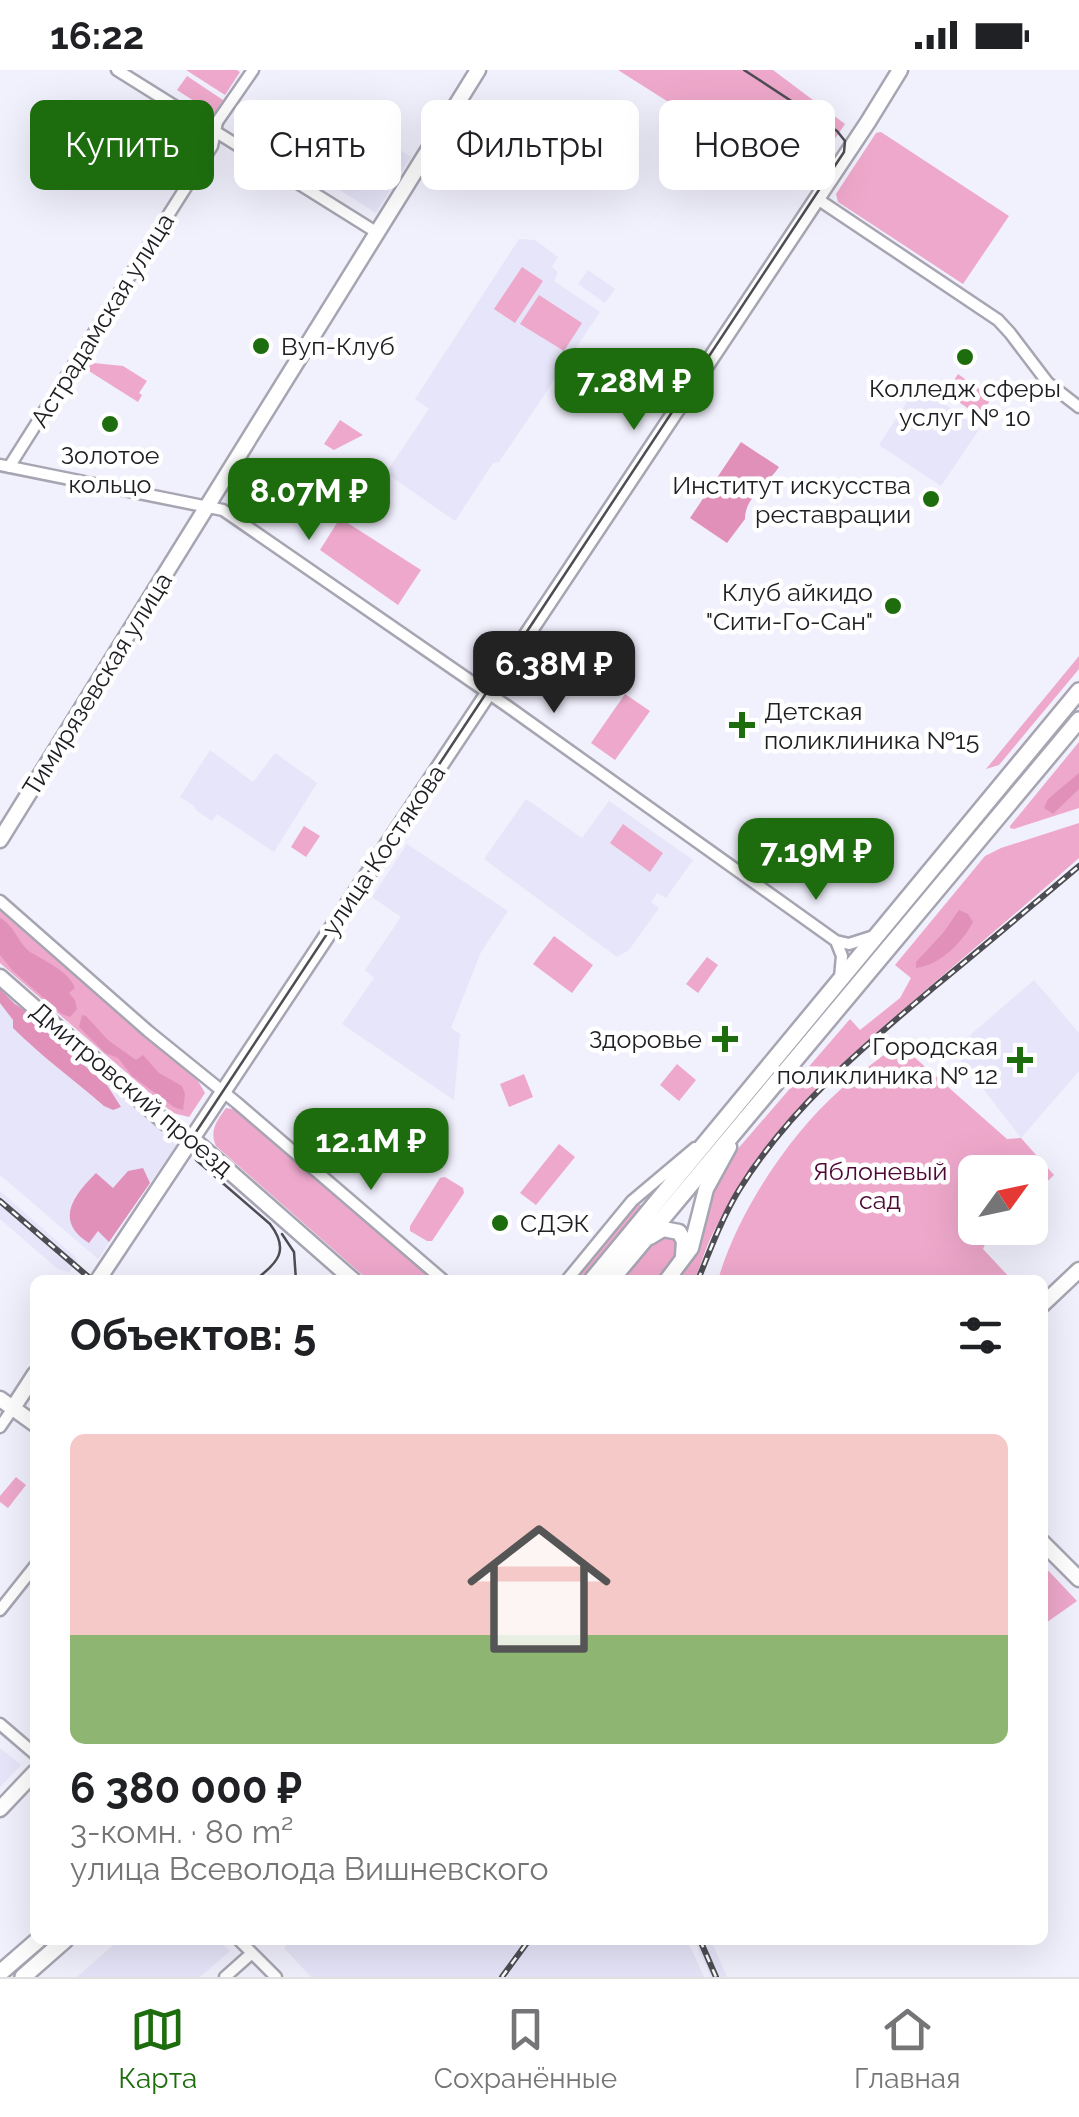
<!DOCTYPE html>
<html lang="ru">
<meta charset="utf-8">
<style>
body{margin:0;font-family:Raleway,sans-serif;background:#f6f6f6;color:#202124;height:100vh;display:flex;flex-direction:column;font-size:38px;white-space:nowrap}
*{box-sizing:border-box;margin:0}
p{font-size:32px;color:#757577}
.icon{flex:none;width:55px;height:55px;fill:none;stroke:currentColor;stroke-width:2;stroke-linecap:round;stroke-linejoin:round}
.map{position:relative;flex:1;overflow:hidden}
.details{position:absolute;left:30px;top:1205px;width:1018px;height:670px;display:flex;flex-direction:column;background:#fff;border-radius:15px;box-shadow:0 10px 40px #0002}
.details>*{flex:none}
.banner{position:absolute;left:30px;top:30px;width:1020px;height:90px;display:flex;gap:20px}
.needle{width:65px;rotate:57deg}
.controls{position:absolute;left:958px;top:1085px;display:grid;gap:20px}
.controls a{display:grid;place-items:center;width:90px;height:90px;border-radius:15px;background:#fff;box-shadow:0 10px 40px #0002;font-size:50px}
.price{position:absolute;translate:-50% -85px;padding:0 22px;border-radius:20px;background:#1d6c0e;color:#fff;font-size:32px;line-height:65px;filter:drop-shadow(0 2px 5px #0008)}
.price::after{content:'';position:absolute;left:50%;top:60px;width:30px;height:22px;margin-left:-15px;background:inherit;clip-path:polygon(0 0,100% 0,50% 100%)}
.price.selected{background:#222;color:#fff}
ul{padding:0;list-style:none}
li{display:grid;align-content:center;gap:20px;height:530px;padding:0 40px}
li span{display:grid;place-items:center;height:310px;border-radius:15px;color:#555}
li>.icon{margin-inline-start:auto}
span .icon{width:180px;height:180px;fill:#fffc;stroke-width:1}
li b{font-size:42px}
h2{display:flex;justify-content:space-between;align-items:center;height:120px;padding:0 40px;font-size:42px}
.tag{padding:0 35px;border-radius:15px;background:#fff;box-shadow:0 10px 40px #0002;font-size:35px;line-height:90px}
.tag.selected{background:#1d6c0e;color:#fff}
.status{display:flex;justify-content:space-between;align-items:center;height:70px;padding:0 50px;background:#fff;direction:ltr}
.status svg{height:28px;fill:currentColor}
.tab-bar{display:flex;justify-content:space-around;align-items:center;height:140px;border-top:2px solid #e0e0e0;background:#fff;font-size:28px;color:#757577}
.tab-bar a{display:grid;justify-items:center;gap:5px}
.tab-bar .selected{color:#1d6c0e}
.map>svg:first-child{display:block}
.built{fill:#e6e5f9}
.green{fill:#eea8cb}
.forest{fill:#e191b9}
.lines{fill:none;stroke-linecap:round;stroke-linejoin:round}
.street-casing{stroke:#a6a5b1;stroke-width:15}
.secondary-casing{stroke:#a6a5b1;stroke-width:19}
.primary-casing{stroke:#a6a5b1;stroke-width:20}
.street{stroke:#fff;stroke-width:10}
.secondary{stroke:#fff;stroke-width:14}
.primary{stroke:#fff;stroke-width:15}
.tram{stroke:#4d4d53;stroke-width:2.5}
.rail-casing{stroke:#4d4d53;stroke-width:6}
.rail{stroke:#fff;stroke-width:2.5;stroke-dasharray:8;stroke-linecap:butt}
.poi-dot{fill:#1d6c0e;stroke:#fff;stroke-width:4}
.labels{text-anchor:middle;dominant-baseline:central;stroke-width:9;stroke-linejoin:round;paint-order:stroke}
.street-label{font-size:25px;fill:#202024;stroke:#fff}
.poi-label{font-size:25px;fill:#202024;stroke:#fff;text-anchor:end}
.park-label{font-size:25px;fill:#4f0734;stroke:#fff}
</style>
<div class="status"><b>16:22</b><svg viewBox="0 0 49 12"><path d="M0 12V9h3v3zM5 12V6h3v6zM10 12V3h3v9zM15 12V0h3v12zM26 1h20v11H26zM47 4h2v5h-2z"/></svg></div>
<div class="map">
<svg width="1079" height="1907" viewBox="0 0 1079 1907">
<rect width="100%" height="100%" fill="#f1f0fd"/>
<!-- built -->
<path class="built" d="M335 39 411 87 376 143 300 95Z
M519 169 535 170 558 187 552 197 558 202 554 211 600 242 499 392 493 393 455 451 386 403 429 339 415 329Z
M588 200 615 219 605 233 578 214Z
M917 316 980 358 941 416 879 375Z
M210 680 253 712 275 683 317 713 274 782 217 744 212 751 197 741 193 735 180 727Z
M526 729 582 768 609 731 693 790 666 828 657 823 651 832 659 838 629 880 617 887 484 789Z
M407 774 508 841 481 882 451 958 460 964 454 1030 342 954 374 908 365 900 401 847 372 827Z
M1034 910 1079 963V1001L1021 1068 953 980Z
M0 921 176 1075 98 1189 0 1105Z
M0 1121 74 1186 78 1192 69 1202 58 1199 0 1149Z
M0 1678 21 1695 0 1717Z
M119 1870H218L230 1881 200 1907H77Z
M288 1870H687L704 1907H311L284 1878 290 1871Z
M694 1870H711L727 1907H711Z"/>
<!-- green -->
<path class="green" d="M186 0H237L240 2 225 25Z
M618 0H773L845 54 802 117Z
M187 6 223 30 214 44 177 20Z
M881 62 1009 146 963 214 838 132 836 124 876 63Z
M522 197 543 211 515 253 494 239Z
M539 225 582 253 564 281 520 254Z
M84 292 123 296 147 311 139 323 142 325 138 332 81 296Z
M958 304 992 328 979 346 946 323Z
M340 350 363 365 334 380 324 374Z
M340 448 421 500 398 535 320 480Z
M1079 586V599L999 695 986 699Z
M625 624 650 641 615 690 591 673Z
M1079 672V738L1014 759 1010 758V756Z
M1079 753V788C1031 830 983 871 935 912 849 986 768 1058 714 1161 706 1176 701 1194 695 1210H676L693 1185 719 1104 730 1088 850 949 860 960 900 928 911 908 895 895 985 786 1001 778Z
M623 754 663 783 650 802 610 773Z
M304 756 320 766 306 787 291 777Z
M0 838 198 1011 205 1023 189 1047 173 1043 0 893Z
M554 866 593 895 572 923 533 894Z
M707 887 718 895 698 923 686 914Z
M896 976 905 979 1007 1069 1021 1068 1054 1105 1030 1128V1102H975V1158H998L988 1167 983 1179 1012 1210H718C737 1144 788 1066 840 1020 858 1004 877 990 896 976Z
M677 994 696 1010 679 1031 660 1015Z
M524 1004 533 1027 509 1037 500 1014Z
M226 1038 239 1040 434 1210H368L216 1076C209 1060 217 1051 226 1038Z
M559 1074 575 1087 536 1135 520 1123Z
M445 1107 463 1118 464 1123 432 1171H427L410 1161V1156L440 1108Z
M636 1134 641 1135 642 1140 584 1210H571Z
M674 1163 680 1179 658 1210H620L659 1164Z
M16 1407 26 1415 8 1438 0 1432V1426Z
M1043 1495 1077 1531 1043 1555H1042Z"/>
<!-- forest -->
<path class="forest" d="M741 372 779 397C767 415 745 427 745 449L727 473 690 448Z
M1079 703V719L1053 744 1044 738 1048 729Z
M959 840 968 844 973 852C962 873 940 895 916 898V892L943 863Z
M0 848C16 856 18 875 32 883 47 892 69 902 75 918L69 923 75 930 77 939 70 947 62 944 13 901 0 885Z
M0 919 15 934 47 955 77 984 86 997 107 1015 121 1037 113 1040 104 1036C74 1010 41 986 13 958V950L0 933Z
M82 945 86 946 108 970 136 990 143 985 159 1003 182 1016 185 1024 183 1040 174 1037 132 1006 118 988 105 983 79 957Z
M143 1098 150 1113 109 1172 98 1161 89 1173C54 1151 73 1126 96 1103L113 1118 128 1101Z"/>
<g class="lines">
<defs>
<path id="street" d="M117 0 376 162
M816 128 998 250 1010 263 1048 313 1079 337
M0 395 223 440 507 636 836 871 849 874 871 867
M9 397 212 76 217 52 253 0
M0 831 148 961 237 1033 443 1210
M836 871 842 886 840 908
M567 1210 632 1131 695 1078
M0 1357 13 1338
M0 1540 35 1496
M0 1654 35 1684
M239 1870 276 1907
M225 1907 252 1883"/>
<path id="secondary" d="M0 770 478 0
M0 907 166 1053 196 1072 353 1210
M650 1167 663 1159 679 1162 684 1171 683 1186
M98 1210 868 52 900 0
M667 1210 691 1178 706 1119 729 1077
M1042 1235 1079 1200
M0 1329 35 1354
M13 1338 35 1304
M1042 1472 1079 1509
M0 1739 35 1702"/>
<path id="primary" d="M592 1210 1079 621
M611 1210 1079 650
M0 1903 38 1870
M23 1907 65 1870"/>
</defs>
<!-- street casing -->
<use href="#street" class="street-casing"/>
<!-- secondary casing -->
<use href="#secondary" class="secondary-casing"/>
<!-- primary casing -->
<use href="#primary" class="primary-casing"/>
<!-- street -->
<use href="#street" class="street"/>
<!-- secondary -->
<use href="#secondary" class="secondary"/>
<!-- primary -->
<use href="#primary" class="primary"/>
<!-- tram -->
<path class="tram" d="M282 1164 294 1182 296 1210
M255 1210C278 1193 290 1180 270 1154L196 1090 192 1076 194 1065 844 82 845 71 837 61 744 0"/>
<defs>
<path id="rail" d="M0 1131 92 1210
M698 1210C710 1180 722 1148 739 1120 788 1040 862 978 933 918 982 878 1030 837 1079 796
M700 1870 716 1907
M502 1907 529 1870"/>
</defs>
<!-- rail casing -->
<use href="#rail" class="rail-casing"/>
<!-- rail -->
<use href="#rail" class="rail"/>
</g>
<!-- markers -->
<g class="poi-dot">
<circle cx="261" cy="276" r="10"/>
<circle cx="965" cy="287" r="10"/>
<circle cx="110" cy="354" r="10"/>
<circle cx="931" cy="429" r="10"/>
<circle cx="893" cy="536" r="10"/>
<path d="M737 640h10v10h10v10h-10v10h-10v-10h-10v-10h10z"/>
<path d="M720 954h10v10h10v10h-10v10h-10v-10h-10v-10h10z"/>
<path d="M1015 975h10v10h10v10h-10v10h-10v-10h-10v-10h10z"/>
<circle cx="500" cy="1153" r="10"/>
</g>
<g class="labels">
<!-- street labels -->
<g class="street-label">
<text transform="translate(102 250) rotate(-58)">Астрадамская улица</text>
<text transform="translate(97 614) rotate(-58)">Тимирязевская улица</text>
<text transform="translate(383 780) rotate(-56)">улица Костякова</text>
<text transform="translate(132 1019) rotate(40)">Дмитровский проезд</text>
</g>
<!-- poi labels -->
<g class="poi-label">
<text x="281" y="276" text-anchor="start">Вуп-Клуб</text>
<text x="965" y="318" text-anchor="middle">Колледж сферы<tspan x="965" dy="29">услуг № 10</tspan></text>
<text x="110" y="385" text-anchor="middle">Золотое<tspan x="110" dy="29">кольцо</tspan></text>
<text x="911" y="415">Институт искусства<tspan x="911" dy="29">реставрации</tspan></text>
<text x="873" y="522">Клуб айкидо<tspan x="873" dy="29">"Сити-Го-Сан"</tspan></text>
<text x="764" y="641" text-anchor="start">Детская<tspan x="764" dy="29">поликлиника №15</tspan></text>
<text x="702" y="969">Здоровье</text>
<text x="998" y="976">Городская<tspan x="998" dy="29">поликлиника № 12</tspan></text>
<text x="520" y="1153" text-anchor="start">СДЭК</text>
</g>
<!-- park labels -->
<g class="park-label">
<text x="880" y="1101">Яблоневый<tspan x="880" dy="29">сад</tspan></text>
</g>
</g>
</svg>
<div class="controls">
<a><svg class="needle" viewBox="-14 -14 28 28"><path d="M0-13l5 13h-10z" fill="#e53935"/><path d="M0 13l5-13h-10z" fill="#757577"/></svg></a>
</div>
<b class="price" style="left:634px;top:363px">7.28M ₽</b>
<b class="price" style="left:309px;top:473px">8.07M ₽</b>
<b class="price selected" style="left:554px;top:646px">6.38M ₽</b>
<b class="price" style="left:816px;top:833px">7.19M ₽</b>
<b class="price" style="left:371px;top:1123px">12.1M ₽</b>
<div class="banner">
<a class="tag selected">Купить</a>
<a class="tag">Снять</a>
<a class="tag">Фильтры</a>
<a class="tag">Новое</a>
</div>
<section class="details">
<h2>Объектов: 5<svg class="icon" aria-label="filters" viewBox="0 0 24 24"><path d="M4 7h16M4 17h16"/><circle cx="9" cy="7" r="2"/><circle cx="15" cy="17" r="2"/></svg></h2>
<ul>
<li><span style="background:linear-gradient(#f6c9c9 65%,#8fb573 0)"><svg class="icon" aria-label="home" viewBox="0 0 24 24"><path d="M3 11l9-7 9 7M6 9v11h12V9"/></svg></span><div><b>6 380 000 ₽</b><p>3-комн. · 80 m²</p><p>улица Всеволода Вишневского</p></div></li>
</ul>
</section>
</div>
<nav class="tab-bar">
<a class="selected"><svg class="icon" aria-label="map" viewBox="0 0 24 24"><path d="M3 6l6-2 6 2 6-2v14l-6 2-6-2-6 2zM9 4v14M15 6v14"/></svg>Карта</a>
<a><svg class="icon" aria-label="saved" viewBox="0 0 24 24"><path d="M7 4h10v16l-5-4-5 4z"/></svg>Сохранённые</a>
<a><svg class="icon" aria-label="home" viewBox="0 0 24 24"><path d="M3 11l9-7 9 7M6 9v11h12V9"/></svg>Главная</a>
</nav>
